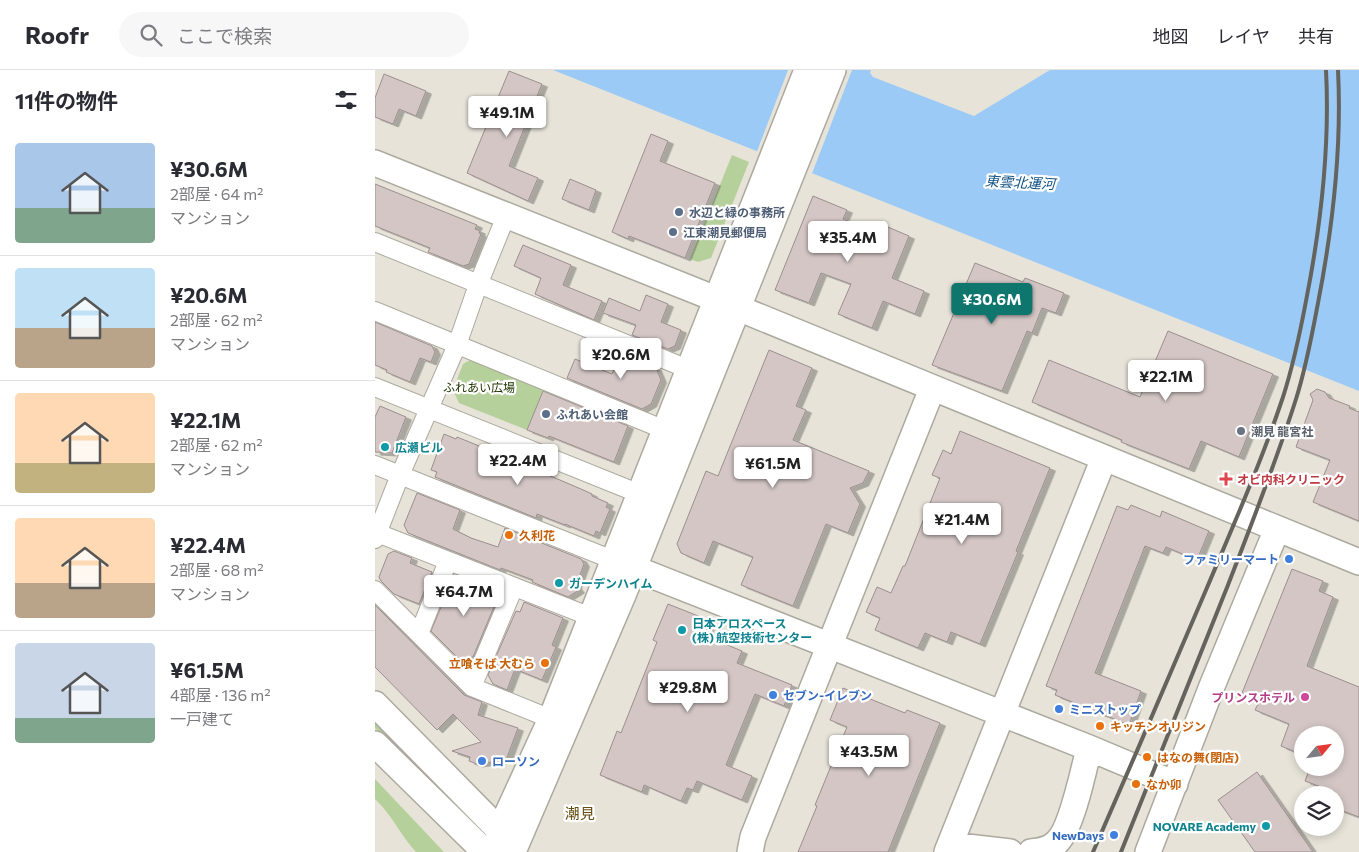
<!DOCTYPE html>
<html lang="ja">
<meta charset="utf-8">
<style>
body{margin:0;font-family:Commissioner,"Noto Sans JP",sans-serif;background:#f7f7f7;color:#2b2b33;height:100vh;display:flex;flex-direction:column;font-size:19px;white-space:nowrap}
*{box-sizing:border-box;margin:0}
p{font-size:16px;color:#7c7c81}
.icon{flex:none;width:28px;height:28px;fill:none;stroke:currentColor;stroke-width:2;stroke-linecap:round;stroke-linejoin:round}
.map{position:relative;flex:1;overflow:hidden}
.details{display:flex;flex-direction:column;background:#fff;width:375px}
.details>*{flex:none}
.needle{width:32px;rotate:61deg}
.buttons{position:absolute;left:919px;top:656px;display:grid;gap:10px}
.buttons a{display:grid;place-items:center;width:50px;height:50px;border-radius:50%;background:#fff;box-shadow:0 2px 8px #0003;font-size:25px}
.price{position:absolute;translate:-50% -42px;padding:0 11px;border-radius:5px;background:#fff;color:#222;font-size:16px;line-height:32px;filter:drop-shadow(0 1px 2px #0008)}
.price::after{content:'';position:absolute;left:50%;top:30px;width:15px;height:11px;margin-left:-8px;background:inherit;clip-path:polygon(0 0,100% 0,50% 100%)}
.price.on{background:#0f766e;color:#fff}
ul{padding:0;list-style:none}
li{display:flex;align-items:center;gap:15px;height:125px;padding:0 15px}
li+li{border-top:1px solid #e1e1e2}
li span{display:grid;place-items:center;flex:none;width:140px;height:100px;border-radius:5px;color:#555}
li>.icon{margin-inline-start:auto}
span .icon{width:60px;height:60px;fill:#fffc;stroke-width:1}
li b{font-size:21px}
h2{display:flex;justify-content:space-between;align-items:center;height:60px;padding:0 15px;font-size:21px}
header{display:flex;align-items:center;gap:30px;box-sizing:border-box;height:70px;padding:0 25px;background:#fff;border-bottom:1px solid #e1e1e2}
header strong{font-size:24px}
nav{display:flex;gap:28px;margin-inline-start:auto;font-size:18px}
.search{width:350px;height:45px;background:#f7f7f7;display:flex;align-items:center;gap:12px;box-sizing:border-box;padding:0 18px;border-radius:28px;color:#7c7c81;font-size:19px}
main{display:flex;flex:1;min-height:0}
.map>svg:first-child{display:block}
.green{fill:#b5d09b}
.water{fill:#9bcaf7}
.pier{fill:#e7e3d9}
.building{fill:#d3c6c5;stroke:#9b8f8f;filter:url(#shadow)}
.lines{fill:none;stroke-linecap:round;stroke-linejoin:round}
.street-casing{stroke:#ada99f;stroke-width:20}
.secondary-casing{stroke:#ada99f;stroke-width:28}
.street{stroke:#fff;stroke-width:18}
.secondary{stroke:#fff;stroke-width:25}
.rail{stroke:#65635d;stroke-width:4}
.service-dot{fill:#5c6f8a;stroke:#fff;stroke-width:2}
.worship-dot{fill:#6b7280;stroke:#fff;stroke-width:2}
.culture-dot{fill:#0f9aa8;stroke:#fff;stroke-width:2}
.health-dot{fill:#e0444e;stroke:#fff;stroke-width:2}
.food-dot{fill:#e8710a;stroke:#fff;stroke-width:2}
.shop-dot{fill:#3f7fe0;stroke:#fff;stroke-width:2}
.hotel-dot{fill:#d1479c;stroke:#fff;stroke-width:2}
.labels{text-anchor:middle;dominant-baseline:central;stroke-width:4.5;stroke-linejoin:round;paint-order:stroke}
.service-label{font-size:12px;font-weight:bold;fill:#4e5e75;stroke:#fff;text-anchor:start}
.park-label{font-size:12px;fill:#213602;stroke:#fff}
.worship-label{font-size:12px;font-weight:bold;fill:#5b616d;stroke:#fff;text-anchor:start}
.culture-label{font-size:12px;font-weight:bold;fill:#0d838f;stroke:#fff;text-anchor:start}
.health-label{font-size:12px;font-weight:bold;fill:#be3a42;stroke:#fff;text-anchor:start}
.food-label{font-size:12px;font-weight:bold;fill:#c56008;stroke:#fff;text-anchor:start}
.shop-label{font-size:12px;font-weight:bold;fill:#366cbe;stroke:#fff;text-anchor:start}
.hotel-label{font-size:12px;font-weight:bold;fill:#b23c85;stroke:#fff;text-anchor:end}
.water-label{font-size:14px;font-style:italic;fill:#115285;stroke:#fff}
.quarter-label{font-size:15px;fill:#664e13;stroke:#fff}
</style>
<header>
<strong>Roofr</strong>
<div class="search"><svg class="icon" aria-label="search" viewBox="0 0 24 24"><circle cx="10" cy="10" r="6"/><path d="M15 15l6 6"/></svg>ここで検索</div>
<nav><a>地図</a><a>レイヤ</a><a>共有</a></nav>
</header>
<main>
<section class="details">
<h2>11件の物件<svg class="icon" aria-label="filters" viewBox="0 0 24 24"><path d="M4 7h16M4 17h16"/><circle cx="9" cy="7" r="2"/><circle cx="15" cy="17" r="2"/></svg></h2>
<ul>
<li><span style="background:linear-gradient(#a9c7e8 65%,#7fa58c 0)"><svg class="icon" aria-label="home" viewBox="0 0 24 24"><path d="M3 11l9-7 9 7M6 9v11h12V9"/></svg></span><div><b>¥30.6M</b><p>2部屋 · 64 m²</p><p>マンション</p></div></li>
<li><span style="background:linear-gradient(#bfe0f5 60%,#b9a48a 0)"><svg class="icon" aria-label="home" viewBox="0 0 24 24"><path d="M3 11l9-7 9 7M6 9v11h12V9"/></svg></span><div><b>¥20.6M</b><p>2部屋 · 62 m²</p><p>マンション</p></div></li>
<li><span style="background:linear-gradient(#ffd9b3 70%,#c2b280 0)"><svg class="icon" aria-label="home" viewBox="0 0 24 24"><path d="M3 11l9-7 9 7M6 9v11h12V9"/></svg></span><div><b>¥22.1M</b><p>2部屋 · 62 m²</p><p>マンション</p></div></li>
<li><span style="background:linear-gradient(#ffd9b3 65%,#b9a48a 0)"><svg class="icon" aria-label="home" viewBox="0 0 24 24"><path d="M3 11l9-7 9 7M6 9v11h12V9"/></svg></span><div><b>¥22.4M</b><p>2部屋 · 68 m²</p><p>マンション</p></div></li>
<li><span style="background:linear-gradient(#c9d6e8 75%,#7fa58c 0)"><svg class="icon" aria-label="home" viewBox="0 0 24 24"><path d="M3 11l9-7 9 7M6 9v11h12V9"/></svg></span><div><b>¥61.5M</b><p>4部屋 · 136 m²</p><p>一戸建て</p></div></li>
</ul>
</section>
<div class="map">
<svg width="984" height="782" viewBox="0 0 984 782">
<defs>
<filter id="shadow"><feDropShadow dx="5.5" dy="3" stdDeviation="0" flood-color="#0004"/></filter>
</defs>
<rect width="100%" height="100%" fill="#e7e3d9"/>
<!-- green -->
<path class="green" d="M357 85 374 92 336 188 323 192 315 189Z
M97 289 169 319 152 360 84 333 78 320 88 294Z
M0 647 69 721 66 724 0 658Z
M0 709 69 782H41C26 766 17 745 0 729Z"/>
<!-- water -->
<path class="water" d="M178 0H496L495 3 498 7 599 46 675 0H984V321Z"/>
<!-- pier -->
<path class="pier" d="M413 0H477L436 106 381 84Z"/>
<!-- building -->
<path class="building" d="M134 1 167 14 134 96 163 108 153 131 92 103Z
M9 4 51 21 41 46 24 39 18 54 0 47V28Z
M276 64 293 71 285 91 340 113 310 188 254 166 253 169 237 162Z
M195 109 221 120 214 140 187 129Z
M0 114 102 155 100 159 105 161 104 163 106 164 94 194 88 196 53 182 55 178 0 156Z
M438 126 472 140 468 149 497 161 501 152 534 166 517 208 549 221 540 244 508 231 497 258 463 244 476 214 446 203 434 233 400 220Z
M148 175 196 195 188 215 227 231 219 250 160 224 166 208 139 196Z
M600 193 648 212 650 208 689 223 681 243 667 238 657 263 652 261 627 321 557 295Z
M271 225 293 234 286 252 306 260 300 276 293 279 257 265 261 255 228 243 234 228 265 241Z
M0 252 57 276 60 282 56 292 45 288 35 312 11 302 12 300 0 295Z
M793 261 898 304 864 387 826 371 814 399 746 372 747 370 657 332 674 290 765 327Z
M394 280 437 298 421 336 431 340 418 370 494 401 488 413 475 418 485 434 473 463 451 454 418 536 366 515 378 487 338 471 329 493 306 483 302 474 331 401 343 406Z
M249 284 281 298 286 310 276 334 267 339 192 308 200 289 237 304 245 285 248 286Z
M942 319 950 322 954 328 975 336 974 338 984 342V451L938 432 955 390 921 377 938 330 935 324Z
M168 321 253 356 239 392 174 366 173 368 152 360Z
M5 336 31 347 17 383 0 382V347Z
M585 361 675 398 641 481 643 482 605 574 576 562 572 572 550 563 543 578 500 560 505 548 491 542 502 517 516 523 528 496H530L565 408 557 405 568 380 576 384Z
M69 364 81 369 82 367 119 382 206 419 217 424V426L233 433 231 437 235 439 225 463 221 461 219 466 190 454V455L162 444 161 448 60 407 62 402 56 400Z
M42 423 85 440 78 459 96 468 123 477 130 458 206 489 209 494 201 516 204 520 193 527 157 512 158 510 126 498 125 500 33 463 29 455Z
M756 435 785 447 787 441 834 461 822 490 791 477 788 483 770 476 720 603 766 621 754 655 680 625 682 620 671 616 742 436 753 440Z
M19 481 37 488 35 493 57 502 44 534 19 524 6 511 4 507 13 484Z
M917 499 948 511 944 521 958 527 932 596 984 617V747L960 738V722L930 711 935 698H960V665H928V685L906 676 914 654 880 640 885 630 867 623Z
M86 507 116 519 115 522 121 524 118 531 121 532 98 587 84 589 56 561 77 511Z
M149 532 188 548 177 575 181 577 167 610 140 599 132 620 118 614 113 605 141 541 145 542Z
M293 534 336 551 330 566 367 581 362 593 417 615 409 636 380 624 351 695 377 706 367 730 322 711 318 720 312 718 306 731 269 715 267 722 225 705 242 661 246 663 282 572 278 570Z
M0 535 89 625 107 632 103 645 143 658 131 690 102 694 94 691 95 687 77 681 106 672 78 644 62 660 0 597Z
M468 618 530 643 532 640 565 653 513 782H423L442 736 440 735 472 657 455 650Z
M882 702 938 782H880L843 730Z"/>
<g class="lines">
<defs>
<path id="street" d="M0 172 313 299
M0 241 290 360
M0 317 265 424
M0 395 238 490
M0 462 216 547
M0 469 25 405 82 275 103 215 131 146
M0 520 97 617 176 649
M44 564 73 491
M97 617 139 517"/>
<path id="secondary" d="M0 93 341 229 984 492
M243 492 714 678 800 714
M0 634 135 771
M0 674 110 782
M575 775 635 782
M121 782 125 760 176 649 432 0
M134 782 140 777 248 525 458 0
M375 782 378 767 557 319
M572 782 729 388
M656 782C665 781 674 780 681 773 696 761 709 699 714 678
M773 782 837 616 902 459"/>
</defs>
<!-- street casing -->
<use href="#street" class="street-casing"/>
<!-- secondary casing -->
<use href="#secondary" class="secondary-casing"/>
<!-- street -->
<use href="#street" class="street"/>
<!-- secondary -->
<use href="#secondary" class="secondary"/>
<!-- rail -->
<path class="rail" d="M718 782C756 695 794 607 831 520 858 456 886 393 908 327 918 296 925 263 931 231 946 155 955 77 951 0
M746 782C782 693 818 604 853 515 877 453 901 392 921 329 931 298 937 265 943 233 958 156 967 78 963 0"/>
</g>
<!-- markers -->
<g class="service-dot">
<circle cx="304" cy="142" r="5"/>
<circle cx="298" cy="162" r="5"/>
<circle cx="171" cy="344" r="5"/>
</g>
<circle class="worship-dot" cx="866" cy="361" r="5"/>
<g class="culture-dot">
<circle cx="10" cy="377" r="5"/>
<circle cx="184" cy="513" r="5"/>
<circle cx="307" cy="560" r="5"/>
<circle cx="891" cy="756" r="5"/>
</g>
<path class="health-dot" d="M848.5 401.5h5v5h5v5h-5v5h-5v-5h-5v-5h5z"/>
<g class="food-dot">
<circle cx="134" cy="465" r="5"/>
<circle cx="170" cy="593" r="5"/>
<circle cx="725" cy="656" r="5"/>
<circle cx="772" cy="687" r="5"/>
<circle cx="761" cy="714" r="5"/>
</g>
<g class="shop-dot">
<circle cx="914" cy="489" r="5"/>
<circle cx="398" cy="625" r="5"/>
<circle cx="684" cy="639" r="5"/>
<circle cx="107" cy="691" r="5"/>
<circle cx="739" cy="765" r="5"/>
</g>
<circle class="hotel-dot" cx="930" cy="627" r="5"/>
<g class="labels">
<!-- service labels -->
<g class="service-label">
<text x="314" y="142">水辺と緑の事務所</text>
<text x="308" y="162">江東潮見郵便局</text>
<text x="181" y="344">ふれあい会館</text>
</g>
<!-- park labels -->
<g class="park-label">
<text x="104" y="317">ふれあい広場</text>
</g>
<!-- worship labels -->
<g class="worship-label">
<text x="876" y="361">潮見 龍宮社</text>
</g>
<!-- culture labels -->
<g class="culture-label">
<text x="20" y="377">広瀬ビル</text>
<text x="194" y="513">ガーデンハイム</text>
<text x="317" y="553">日本アロスペース<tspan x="317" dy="14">(株) 航空技術センター</tspan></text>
<text x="881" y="756" text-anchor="end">NOVARE Academy</text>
</g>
<!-- health labels -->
<g class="health-label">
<text x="862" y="409">オビ内科クリニック</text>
</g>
<!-- food labels -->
<g class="food-label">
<text x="144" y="465">久利花</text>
<text x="160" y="593" text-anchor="end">立喰そば 大むら</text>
<text x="735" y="656">キッチンオリジン</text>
<text x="782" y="687">はなの舞(閉店)</text>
<text x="771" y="714">なか卯</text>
</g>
<!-- shop labels -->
<g class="shop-label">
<text x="904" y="489" text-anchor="end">ファミリーマート</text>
<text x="408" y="625">セブン-イレブン</text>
<text x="694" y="639">ミニストップ</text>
<text x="117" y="691">ローソン</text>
<text x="729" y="765" text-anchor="end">NewDays</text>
</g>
<!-- hotel labels -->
<g class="hotel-label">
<text x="920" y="627">プリンスホテル</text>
</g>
<!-- water labels -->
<g class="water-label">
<text transform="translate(645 112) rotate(3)">東雲北運河</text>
</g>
<!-- quarter labels -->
<g class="quarter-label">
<text x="205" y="743">潮見</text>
</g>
</g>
</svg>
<div class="buttons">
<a><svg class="needle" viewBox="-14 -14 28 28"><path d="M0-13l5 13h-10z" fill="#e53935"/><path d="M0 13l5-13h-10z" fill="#7c7c81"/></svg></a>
<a><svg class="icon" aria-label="layers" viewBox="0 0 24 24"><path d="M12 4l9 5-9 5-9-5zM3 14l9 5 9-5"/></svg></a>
</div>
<b class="price" style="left:132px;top:68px">¥49.1M</b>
<b class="price" style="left:473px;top:193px">¥35.4M</b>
<b class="price on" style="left:617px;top:255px">¥30.6M</b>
<b class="price" style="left:246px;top:310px">¥20.6M</b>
<b class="price" style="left:791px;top:332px">¥22.1M</b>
<b class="price" style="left:143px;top:416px">¥22.4M</b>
<b class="price" style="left:398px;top:419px">¥61.5M</b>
<b class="price" style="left:587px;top:475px">¥21.4M</b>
<b class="price" style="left:89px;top:547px">¥64.7M</b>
<b class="price" style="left:313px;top:643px">¥29.8M</b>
<b class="price" style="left:494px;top:707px">¥43.5M</b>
</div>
</main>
